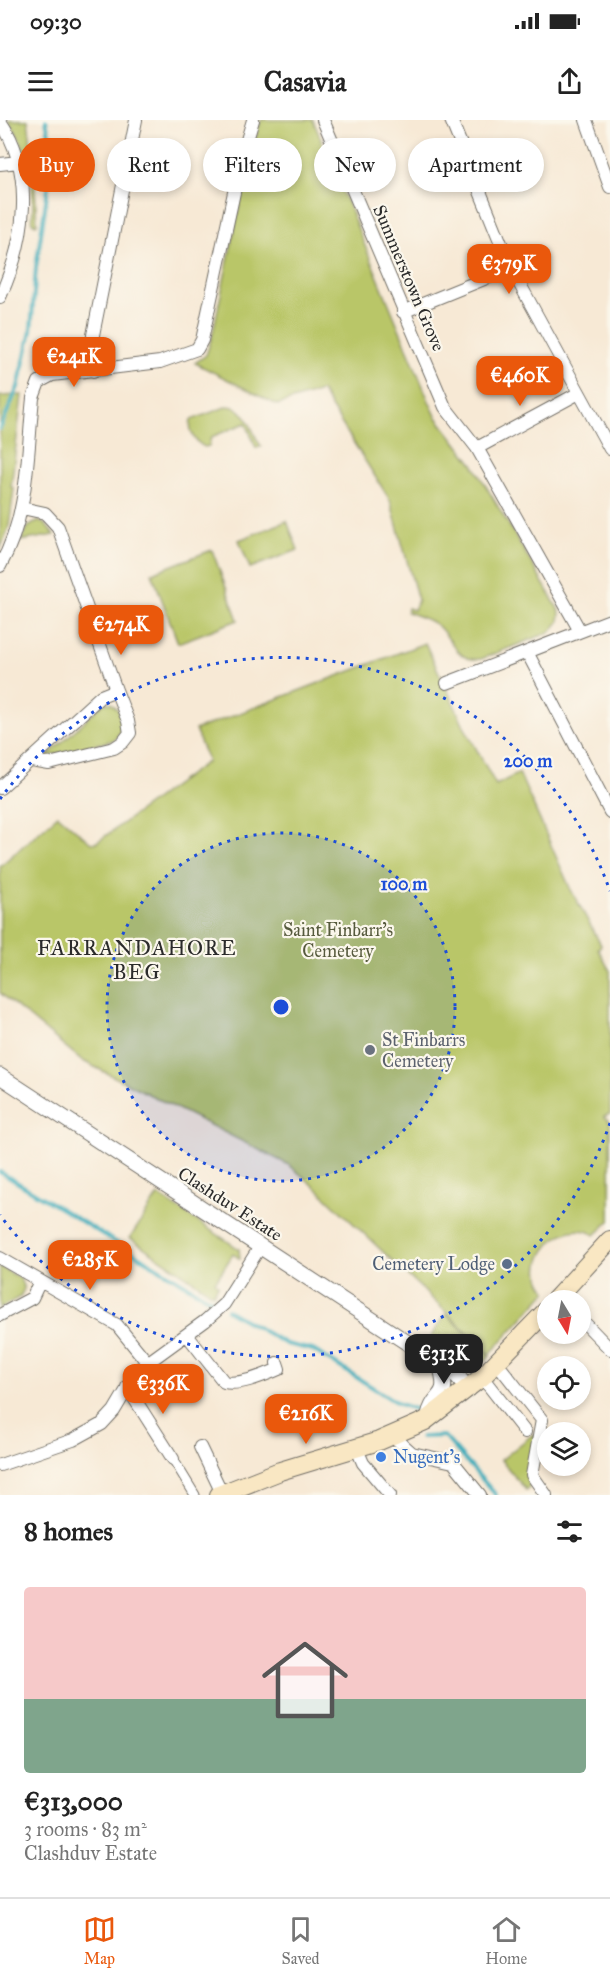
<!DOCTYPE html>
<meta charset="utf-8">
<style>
body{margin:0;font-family:"IM FELL Great Primer",serif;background:#f2f2f2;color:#222;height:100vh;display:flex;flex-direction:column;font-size:22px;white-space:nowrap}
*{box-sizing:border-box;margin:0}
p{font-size:20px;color:#767676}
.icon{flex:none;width:33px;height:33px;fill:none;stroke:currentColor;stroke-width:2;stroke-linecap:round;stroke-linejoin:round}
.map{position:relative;height:1375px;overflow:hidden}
.sheet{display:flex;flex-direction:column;background:#fff;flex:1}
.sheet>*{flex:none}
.banner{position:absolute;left:18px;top:18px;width:574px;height:54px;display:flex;gap:12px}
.needle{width:39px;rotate:170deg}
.controls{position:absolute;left:537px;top:1170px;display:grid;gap:12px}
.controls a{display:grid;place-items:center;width:54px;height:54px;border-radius:50%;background:#fff;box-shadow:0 3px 9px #0003;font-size:30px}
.price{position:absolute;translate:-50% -51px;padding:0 14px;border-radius:12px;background:#ea580c;color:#fff;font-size:20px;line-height:39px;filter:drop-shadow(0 2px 3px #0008)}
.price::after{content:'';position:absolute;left:50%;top:36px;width:18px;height:14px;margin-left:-9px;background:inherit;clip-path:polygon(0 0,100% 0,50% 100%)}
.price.selected{background:#222;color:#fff}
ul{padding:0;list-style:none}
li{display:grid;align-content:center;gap:12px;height:318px;padding:0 24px}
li+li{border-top:2px solid #e0e0e0}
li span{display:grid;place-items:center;height:186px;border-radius:6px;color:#555}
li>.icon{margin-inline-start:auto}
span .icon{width:108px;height:108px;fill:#fffc;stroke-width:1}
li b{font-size:26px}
h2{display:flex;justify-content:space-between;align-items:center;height:72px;padding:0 24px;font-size:26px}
.pill{padding:0 21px;border-radius:27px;background:#fff;box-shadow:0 3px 9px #0003;font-size:21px;line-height:54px}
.pill.selected{background:#ea580c;color:#fff}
.status{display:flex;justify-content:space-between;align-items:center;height:42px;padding:0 30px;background:#fff;direction:ltr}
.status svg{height:16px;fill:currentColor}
header{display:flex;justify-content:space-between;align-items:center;height:78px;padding:0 24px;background:#fff;font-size:27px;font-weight:700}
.tabs{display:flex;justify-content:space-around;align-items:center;height:84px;border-top:2px solid #e0e0e0;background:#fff;font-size:16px;color:#767676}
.tabs a{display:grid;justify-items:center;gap:3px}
.tabs .selected{color:#ea580c}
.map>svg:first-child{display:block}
.green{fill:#b9c668;stroke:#72784a;stroke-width:1.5}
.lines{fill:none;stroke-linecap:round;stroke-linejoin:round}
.stream{stroke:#3eadbb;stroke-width:4}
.pedestrian-casing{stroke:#726e66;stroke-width:11}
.minor-casing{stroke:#726e66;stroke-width:14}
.tertiary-casing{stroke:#726e66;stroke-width:17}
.secondary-casing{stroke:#726e66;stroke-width:20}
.pedestrian{stroke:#fff;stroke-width:9}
.minor{stroke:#fff;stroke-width:12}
.tertiary{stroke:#fff;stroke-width:15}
.secondary{stroke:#f9e7c3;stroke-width:18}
.ring{fill:none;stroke:#1d4ed8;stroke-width:3;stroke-dasharray:3 6}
.worship-dot{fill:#6b7280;stroke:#fbf7ec;stroke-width:2}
.service-dot{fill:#5c6f8a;stroke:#fbf7ec;stroke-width:2}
.shop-dot{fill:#3f7fe0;stroke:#fbf7ec;stroke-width:2}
.labels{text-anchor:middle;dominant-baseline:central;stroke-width:4.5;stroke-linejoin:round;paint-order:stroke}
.street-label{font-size:18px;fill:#2b2b2b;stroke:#fbf7ec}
.park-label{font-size:18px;fill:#565a3d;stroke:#fbf7ec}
.worship-label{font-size:18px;fill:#5b616d;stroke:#fbf7ec;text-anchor:start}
.service-label{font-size:18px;fill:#4e5e75;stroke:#fbf7ec;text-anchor:end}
.shop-label{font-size:18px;fill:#366cbe;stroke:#fbf7ec;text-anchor:start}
.quarter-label{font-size:21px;letter-spacing:1.5px;fill:#2b2b2b;stroke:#fbf7ec}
.centre{fill:#1d4ed8;stroke:#fbf7ec;stroke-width:3}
.ring-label{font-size:18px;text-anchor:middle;font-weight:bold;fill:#1d4ed8;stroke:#fbf7ec;stroke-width:4.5;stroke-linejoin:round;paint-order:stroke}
</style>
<div class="status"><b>09:30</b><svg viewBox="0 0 49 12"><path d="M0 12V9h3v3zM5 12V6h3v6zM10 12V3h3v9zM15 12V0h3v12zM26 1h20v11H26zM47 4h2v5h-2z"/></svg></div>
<header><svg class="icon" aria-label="menu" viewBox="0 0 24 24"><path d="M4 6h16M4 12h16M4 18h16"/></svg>Casavia<svg class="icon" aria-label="share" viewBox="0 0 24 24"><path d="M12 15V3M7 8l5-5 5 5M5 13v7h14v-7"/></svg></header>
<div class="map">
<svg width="610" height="1375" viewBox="0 0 610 1375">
<rect width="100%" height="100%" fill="#fbf7ec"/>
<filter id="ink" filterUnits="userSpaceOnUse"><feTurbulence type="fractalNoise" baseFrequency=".0167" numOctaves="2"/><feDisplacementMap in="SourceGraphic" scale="12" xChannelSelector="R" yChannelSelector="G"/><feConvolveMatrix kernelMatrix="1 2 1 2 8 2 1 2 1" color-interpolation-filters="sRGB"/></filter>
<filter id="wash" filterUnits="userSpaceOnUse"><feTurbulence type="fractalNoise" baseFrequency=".008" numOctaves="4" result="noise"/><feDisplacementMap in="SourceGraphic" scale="24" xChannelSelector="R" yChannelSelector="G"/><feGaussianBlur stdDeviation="1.35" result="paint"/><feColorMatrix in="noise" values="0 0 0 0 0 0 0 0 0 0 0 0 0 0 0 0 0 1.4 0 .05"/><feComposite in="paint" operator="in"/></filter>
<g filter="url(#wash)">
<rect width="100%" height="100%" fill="#f7e9d5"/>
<!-- green -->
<path class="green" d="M8 0H28L34 47 37 104 32 103C35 69 30 28 8 0Z
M261 0H313L429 281 436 296 473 344 560 492 559 502 550 512 481 539C457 543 453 520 438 506 430 499 417 496 407 492L408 488 414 490 418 480 390 380 321 271 277 285 195 243 206 235 212 217 250 36Z
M22 275 11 367 14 368 9 407 0 430V276Z
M228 286C248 287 251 312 261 326L256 328 246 303 211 317 209 326 205 327C196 323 188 313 191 300Z
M38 401 45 404 54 415 21 421 28 407Z
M287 401 298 430 250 448 239 420Z
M212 430 238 500 178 523 152 453Z
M425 523 466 610 496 665 519 653 570 768 601 825 598 829 610 851V994L604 996 610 1002V1101L595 1115C563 1095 520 1143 547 1171L490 1234 313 1065 289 1045 83 941 0 873V746L58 695 91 723 97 722 208 641 195 610Z
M104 583H111C123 591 125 610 114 620L46 637Z
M158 1075 239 1129 240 1139 233 1134 215 1162 218 1165 213 1174 130 1118Z
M0 1147 20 1158 24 1169 20 1177 0 1188Z
M446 1194 490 1236C473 1254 445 1230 429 1220Z
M533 1314 535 1317 529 1353V1368L526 1370 501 1340Z"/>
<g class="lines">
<!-- stream -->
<path class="stream" d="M0 309 18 267 31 211 36 147 53 35 46 0
M0 1052 213 1181
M227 1190 286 1224 313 1230 399 1284 418 1290
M421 1317 444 1316 496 1375"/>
</g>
</g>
<g filter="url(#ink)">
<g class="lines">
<defs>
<path id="pedestrian" d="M173 1339 195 1375"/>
<path id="minor" d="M323 0 445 287 477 328 580 511
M451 0 511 148 610 329
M586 0 610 67
M0 1C36 53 25 123 0 177
M0 44 19 42
M403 192 511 148
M93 251V215L136 0
M477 328 579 273
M0 446C29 395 27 335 33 278L39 262 52 255 160 242 197 229 202 220 241 40 253 0
M527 532 610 692
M447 563 610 500
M32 641 49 644 114 628 123 622 130 613 128 601 116 570
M0 668 101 576 116 570 58 407 45 393 22 388
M0 1138 117 1205 147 1242
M0 1195 32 1178 40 1161
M580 1198 610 1229
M187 1215 224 1262C240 1266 264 1255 279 1249L277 1243
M497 1243 542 1300 532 1355 546 1375
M482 1257 525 1312
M127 1267 173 1339
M393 1316 412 1333 453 1342 480 1375
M200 1327 222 1373
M357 1329 363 1343 390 1375
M0 1345 73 1320 102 1304 114 1291 139 1249 205 1201 224 1184 260 1127"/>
<path id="tertiary" d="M0 956 455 1254 469 1269
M429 1295C435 1269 451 1282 440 1244"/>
<path id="secondary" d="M555 1180 610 1120
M219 1375 280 1351 379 1321 425 1301 482 1257 548 1189"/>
</defs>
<!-- pedestrian casing -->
<use href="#pedestrian" class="pedestrian-casing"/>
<!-- minor casing -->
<use href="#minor" class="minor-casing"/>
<!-- tertiary casing -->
<use href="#tertiary" class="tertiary-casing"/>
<!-- secondary casing -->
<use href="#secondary" class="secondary-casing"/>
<!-- pedestrian -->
<use href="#pedestrian" class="pedestrian"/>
<!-- minor -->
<use href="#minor" class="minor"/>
<!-- tertiary -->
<use href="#tertiary" class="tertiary"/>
<!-- secondary -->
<use href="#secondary" class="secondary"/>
</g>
</g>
<!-- distance rings -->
<circle cx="281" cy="887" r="174" fill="#1d4ed8" fill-opacity=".12"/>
<g class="ring">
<circle cx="281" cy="887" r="174"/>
<path d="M610 1003A349 349 0 0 1 0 1095M0 679A349 349 0 0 1 610 771"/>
</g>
<!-- markers -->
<circle class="worship-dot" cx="370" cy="930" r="6"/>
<circle class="service-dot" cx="507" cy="1144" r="6"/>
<circle class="shop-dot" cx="381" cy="1337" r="6"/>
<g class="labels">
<!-- street labels -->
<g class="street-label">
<text transform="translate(409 158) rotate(67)">Summerstown Grove</text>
<text transform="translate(230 1084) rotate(33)">Clashduv Estate</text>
</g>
<!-- park labels -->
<g class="park-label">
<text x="338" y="810">Saint Finbarr's<tspan x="338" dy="21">Cemetery</tspan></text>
</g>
<!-- worship labels -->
<g class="worship-label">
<text x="382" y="920">St Finbarrs<tspan x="382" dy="21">Cemetery</tspan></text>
</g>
<!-- service labels -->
<g class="service-label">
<text x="495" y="1144">Cemetery Lodge</text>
</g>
<!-- shop labels -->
<g class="shop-label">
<text x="393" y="1337">Nugent's</text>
</g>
<!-- quarter labels -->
<g class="quarter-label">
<text x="137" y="828">FARRANDAHORE<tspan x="137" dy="24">BEG</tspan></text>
</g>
</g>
<circle cx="281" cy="887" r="9" class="centre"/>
<g class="ring-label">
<text x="528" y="647">200 m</text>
<text x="404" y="770">100 m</text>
</g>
</svg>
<div class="controls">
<a><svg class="needle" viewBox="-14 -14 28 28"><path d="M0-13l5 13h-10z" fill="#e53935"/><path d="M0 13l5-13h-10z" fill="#767676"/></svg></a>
<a><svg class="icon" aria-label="locate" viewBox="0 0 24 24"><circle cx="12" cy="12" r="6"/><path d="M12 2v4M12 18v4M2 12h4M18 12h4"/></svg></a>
<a><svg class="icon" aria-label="layers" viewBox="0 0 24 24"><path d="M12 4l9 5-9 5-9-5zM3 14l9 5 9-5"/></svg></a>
</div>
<b class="price" style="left:509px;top:175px">€379K</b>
<b class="price" style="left:74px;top:268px">€241K</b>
<b class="price" style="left:520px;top:287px">€460K</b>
<b class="price" style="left:121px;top:536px">€274K</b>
<b class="price" style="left:90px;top:1171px">€285K</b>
<b class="price selected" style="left:444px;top:1265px">€313K</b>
<b class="price" style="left:163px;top:1295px">€336K</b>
<b class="price" style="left:306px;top:1325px">€216K</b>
<div class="banner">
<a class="pill selected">Buy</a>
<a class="pill">Rent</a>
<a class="pill">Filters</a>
<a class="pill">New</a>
<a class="pill">Apartment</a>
</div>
</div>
<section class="sheet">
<h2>8 homes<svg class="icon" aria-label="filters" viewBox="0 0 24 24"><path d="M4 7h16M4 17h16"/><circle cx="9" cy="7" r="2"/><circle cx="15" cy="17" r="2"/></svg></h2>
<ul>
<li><span style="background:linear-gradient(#f6c9c9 60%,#7fa58c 0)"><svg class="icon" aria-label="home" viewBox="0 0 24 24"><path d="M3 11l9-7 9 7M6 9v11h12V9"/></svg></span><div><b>€313,000</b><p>3 rooms · 83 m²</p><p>Clashduv Estate</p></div></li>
</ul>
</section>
<nav class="tabs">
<a class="selected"><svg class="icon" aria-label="map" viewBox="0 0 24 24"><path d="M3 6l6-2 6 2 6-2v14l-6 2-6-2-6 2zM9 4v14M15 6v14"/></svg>Map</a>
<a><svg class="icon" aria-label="saved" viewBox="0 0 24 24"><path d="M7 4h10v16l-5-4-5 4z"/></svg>Saved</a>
<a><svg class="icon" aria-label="home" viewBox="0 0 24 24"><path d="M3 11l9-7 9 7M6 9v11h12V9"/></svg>Home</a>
</nav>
